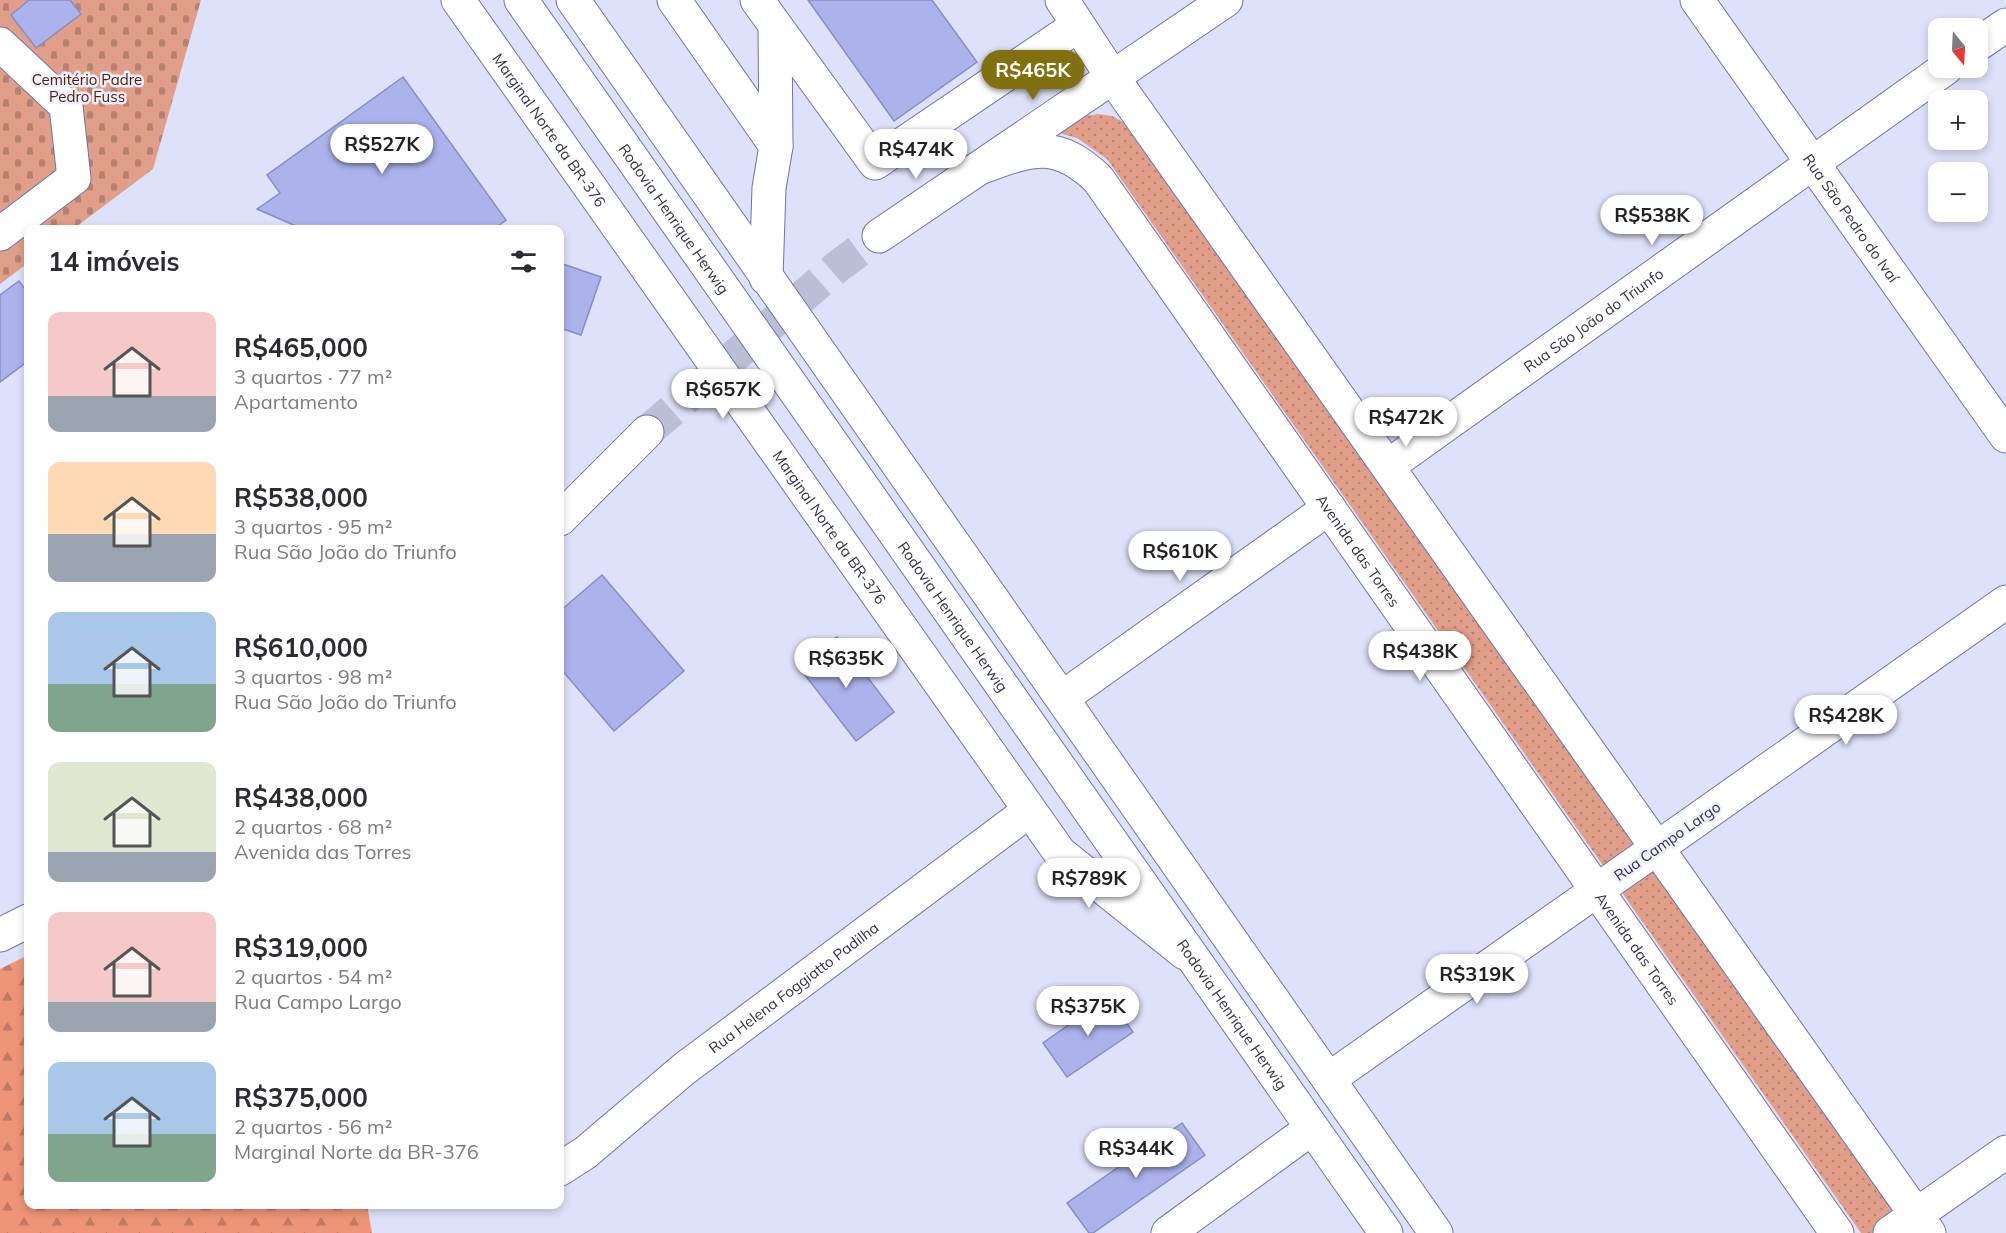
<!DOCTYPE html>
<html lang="pt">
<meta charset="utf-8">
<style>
body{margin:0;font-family:Mulish,sans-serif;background:#f7f7f7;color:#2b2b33;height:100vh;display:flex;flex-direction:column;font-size:22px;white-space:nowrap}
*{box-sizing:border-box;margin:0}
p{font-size:20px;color:#7c7c81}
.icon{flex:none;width:33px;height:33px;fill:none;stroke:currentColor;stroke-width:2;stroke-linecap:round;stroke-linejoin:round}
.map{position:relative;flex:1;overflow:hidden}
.side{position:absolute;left:24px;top:225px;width:540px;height:984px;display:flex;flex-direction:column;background:#fff;border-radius:12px;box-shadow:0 3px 9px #0003}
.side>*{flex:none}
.needle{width:39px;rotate:162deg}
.controls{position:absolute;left:1928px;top:18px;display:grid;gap:12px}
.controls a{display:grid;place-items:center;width:60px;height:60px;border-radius:12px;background:#fff;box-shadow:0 3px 9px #0003;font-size:30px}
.price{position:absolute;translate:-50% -51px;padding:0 14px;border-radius:21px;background:#fff;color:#222;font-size:20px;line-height:39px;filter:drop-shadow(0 2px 3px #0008)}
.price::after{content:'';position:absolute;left:50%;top:36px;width:18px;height:14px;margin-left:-9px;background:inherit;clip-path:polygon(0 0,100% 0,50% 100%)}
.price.on{background:#80700f;color:#fff}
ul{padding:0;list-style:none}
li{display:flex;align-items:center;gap:18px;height:150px;padding:0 24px}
li span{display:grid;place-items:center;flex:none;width:168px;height:120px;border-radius:12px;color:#555}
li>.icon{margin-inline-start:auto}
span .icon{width:72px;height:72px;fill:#fffc;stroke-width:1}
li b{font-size:26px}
h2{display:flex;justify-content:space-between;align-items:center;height:72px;padding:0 24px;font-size:26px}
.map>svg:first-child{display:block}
.grass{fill:url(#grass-dots)}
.forest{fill:url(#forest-firs)}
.cemetery{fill:url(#cemetery-stones)}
.building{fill:#acb3ec;stroke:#878dc3;stroke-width:1.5}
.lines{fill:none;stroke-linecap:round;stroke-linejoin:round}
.major-tunnel{stroke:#babed6;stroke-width:33;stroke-dasharray:33 16;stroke-linecap:butt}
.minor-casing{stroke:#6e74a8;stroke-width:35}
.major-casing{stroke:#6e74a8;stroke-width:35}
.highway-casing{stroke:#6e74a8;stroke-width:35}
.minor{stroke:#fff;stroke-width:33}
.major{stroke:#fff;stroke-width:33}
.highway{stroke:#fff;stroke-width:33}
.labels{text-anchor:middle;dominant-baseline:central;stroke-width:5;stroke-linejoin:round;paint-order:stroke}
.park-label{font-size:15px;fill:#531c09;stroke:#edeffb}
.street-label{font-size:15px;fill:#303249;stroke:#edeffb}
</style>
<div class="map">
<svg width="2006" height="1233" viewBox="0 0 2006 1233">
<defs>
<pattern id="grass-dots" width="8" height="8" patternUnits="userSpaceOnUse" patternTransform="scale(1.5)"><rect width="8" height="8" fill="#e19e88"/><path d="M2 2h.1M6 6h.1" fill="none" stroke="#b78171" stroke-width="1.8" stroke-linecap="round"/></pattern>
<pattern id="forest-firs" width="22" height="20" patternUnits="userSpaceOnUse" patternTransform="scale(1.5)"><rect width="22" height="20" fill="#ee9477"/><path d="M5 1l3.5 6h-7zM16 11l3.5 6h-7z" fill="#c17964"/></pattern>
<pattern id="cemetery-stones" width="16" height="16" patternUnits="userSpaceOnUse" patternTransform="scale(1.5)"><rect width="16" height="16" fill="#e19e88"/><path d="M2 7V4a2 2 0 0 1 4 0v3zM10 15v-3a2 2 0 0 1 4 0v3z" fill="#b78171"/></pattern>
</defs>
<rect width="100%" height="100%" fill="#dde1f9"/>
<!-- grass -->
<path class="grass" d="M1098 114 1112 116 1125 123 1919 1233H1861L1107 159 1077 138 1051 131 1079 117Z"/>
<!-- forest -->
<path class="forest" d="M28 955V1204L367 1205 372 1233H0V969Z"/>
<!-- cemetery -->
<path class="cemetery" d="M0 0H201L153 169 73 229 28 230V263L0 284Z"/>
<!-- building -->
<path class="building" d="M29 0H70L81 14 36 48 11 15Z
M808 0H932L977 62 894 121Z
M403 77 506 220 493 230H305L257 209 280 193 267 175Z
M560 263 601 277 581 335 560 328Z
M19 281 28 293V361L0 382V295Z
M602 575 684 671 614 731 560 668V611Z
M837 637 894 712 856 741 798 666Z
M1108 997 1133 1032 1067 1077 1043 1043Z
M1182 1123 1205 1155 1093 1233H1089L1067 1203Z"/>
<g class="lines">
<!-- major-tunnel -->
<path class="major-tunnel" d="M647 432 837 267 879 236"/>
<defs>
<g id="minor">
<path d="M674 0 776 146"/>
<path d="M757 0 875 163 1077 26"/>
<path id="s1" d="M1697 0 2006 436"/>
<path d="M0 44 66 106 74 178 0 234"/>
<path d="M1977 45 2006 25"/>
<path d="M766 278 769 188 776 146 775 26"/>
<path id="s2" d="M1388 466 1946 68"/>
<path d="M1062 698 1329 508"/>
<path d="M1657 848 2006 602"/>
<path d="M1168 1233 1312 1128"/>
<path d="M1890 1233 2006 1152"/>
</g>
<g id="major">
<path id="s3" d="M458 0 1060 853 1185 953"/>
<path d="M1062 0 1113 78 1929 1233"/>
<path id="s4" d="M982 167C1032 149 1056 139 1098 179L1837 1233"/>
<path d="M879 236 1226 0"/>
<path d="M560 519 647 432"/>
<path d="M0 935 28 921"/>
<path d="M1329 1079 1657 848"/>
<path id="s5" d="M560 1169 585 1153 684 1069 1029 811"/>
</g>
<g id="highway">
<path id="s6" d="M521 0 1386 1233"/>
<path d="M573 0 1436 1233"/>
</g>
</defs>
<!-- minor casing -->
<use href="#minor" class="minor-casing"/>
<!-- major casing -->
<use href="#major" class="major-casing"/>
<!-- highway casing -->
<use href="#highway" class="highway-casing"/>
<!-- minor -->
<use href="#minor" class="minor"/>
<!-- major -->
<use href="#major" class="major"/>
<!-- highway -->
<use href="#highway" class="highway"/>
</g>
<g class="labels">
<!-- park labels -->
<g class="park-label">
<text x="87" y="79">Cemitério Padre<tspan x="87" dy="17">Pedro Fuss</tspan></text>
</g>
<!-- street labels -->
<g class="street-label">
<text stroke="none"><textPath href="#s3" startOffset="159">Marginal Norte da BR-376</textPath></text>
<text stroke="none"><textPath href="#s1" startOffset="267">Rua São Pedro do Ivaí</textPath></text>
<text stroke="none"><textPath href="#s6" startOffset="267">Rodovia Henrique Herwig</textPath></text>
<text stroke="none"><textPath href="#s2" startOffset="252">Rua São João do Triunfo</textPath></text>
<text stroke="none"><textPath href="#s3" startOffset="645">Marginal Norte da BR-376</textPath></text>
<text stroke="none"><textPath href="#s4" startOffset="580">Avenida das Torres</textPath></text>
<text stroke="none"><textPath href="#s6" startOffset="753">Rodovia Henrique Herwig</textPath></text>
<text transform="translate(1667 841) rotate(-35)">Rua Campo Largo</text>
<text stroke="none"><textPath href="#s4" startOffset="1066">Avenida das Torres</textPath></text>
<text stroke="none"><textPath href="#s5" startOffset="296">Rua Helena Foggiatto Padilha</textPath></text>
<text stroke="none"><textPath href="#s6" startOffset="1239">Rodovia Henrique Herwig</textPath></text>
</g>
</g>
</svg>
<div class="controls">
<a><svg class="needle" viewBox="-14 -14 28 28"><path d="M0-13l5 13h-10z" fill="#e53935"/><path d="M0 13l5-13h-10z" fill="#7c7c81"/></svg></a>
<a>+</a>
<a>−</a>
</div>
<b class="price on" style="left:1033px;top:101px">R$465K</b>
<b class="price" style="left:382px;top:175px">R$527K</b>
<b class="price" style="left:916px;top:180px">R$474K</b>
<b class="price" style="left:1652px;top:246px">R$538K</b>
<b class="price" style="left:723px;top:420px">R$657K</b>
<b class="price" style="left:1406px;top:448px">R$472K</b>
<b class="price" style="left:1180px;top:582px">R$610K</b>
<b class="price" style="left:1420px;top:682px">R$438K</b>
<b class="price" style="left:846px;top:689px">R$635K</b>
<b class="price" style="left:1846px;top:746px">R$428K</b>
<b class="price" style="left:1089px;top:909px">R$789K</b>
<b class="price" style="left:1477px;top:1005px">R$319K</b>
<b class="price" style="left:1088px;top:1037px">R$375K</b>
<b class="price" style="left:1136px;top:1179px">R$344K</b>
<section class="side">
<h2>14 imóveis<svg class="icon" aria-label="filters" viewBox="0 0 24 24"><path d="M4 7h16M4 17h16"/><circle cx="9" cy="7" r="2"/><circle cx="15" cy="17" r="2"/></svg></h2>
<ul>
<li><span style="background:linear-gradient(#f6c9c9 70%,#9aa5b1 0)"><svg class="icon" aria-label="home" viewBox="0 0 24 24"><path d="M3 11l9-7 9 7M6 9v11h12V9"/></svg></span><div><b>R$465,000</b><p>3 quartos · 77 m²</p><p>Apartamento</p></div></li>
<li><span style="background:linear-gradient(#ffd9b3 60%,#9aa5b1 0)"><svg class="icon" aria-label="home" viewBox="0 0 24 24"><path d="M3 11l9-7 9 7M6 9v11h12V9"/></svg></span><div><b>R$538,000</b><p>3 quartos · 95 m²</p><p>Rua São João do Triunfo</p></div></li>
<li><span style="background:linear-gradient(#a9c7e8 60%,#7fa58c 0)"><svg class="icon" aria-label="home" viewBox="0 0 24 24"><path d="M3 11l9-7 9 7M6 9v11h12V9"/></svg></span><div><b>R$610,000</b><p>3 quartos · 98 m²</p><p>Rua São João do Triunfo</p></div></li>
<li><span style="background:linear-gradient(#dfe7d0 75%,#9aa5b1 0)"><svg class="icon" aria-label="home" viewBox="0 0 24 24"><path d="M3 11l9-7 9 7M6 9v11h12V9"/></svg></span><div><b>R$438,000</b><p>2 quartos · 68 m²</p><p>Avenida das Torres</p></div></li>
<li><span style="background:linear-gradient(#f6c9c9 75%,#9aa5b1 0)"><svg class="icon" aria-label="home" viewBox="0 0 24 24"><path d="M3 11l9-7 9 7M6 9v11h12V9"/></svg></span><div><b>R$319,000</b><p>2 quartos · 54 m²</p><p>Rua Campo Largo</p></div></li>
<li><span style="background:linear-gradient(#a9c7e8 60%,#7fa58c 0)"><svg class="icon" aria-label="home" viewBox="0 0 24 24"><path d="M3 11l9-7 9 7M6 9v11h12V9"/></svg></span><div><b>R$375,000</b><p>2 quartos · 56 m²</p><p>Marginal Norte da BR-376</p></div></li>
</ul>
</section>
</div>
